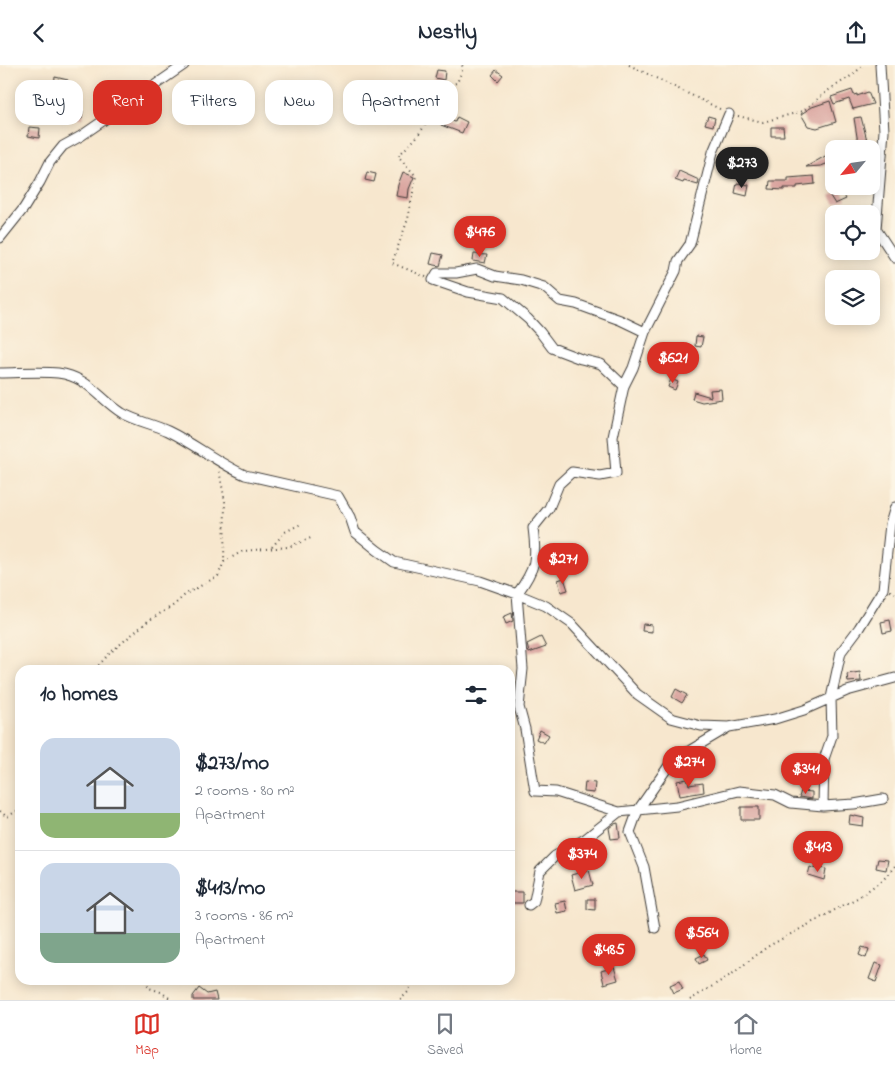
<!DOCTYPE html>
<meta charset="utf-8">
<style>
body{margin:0;font-family:"Indie Flower",sans-serif;background:#f2f2f3;color:#1f2937;height:100vh;display:flex;flex-direction:column;font-size:19px;white-space:nowrap}
*{box-sizing:border-box;margin:0}
p{font-size:16px;color:#747a83}
.icon{flex:none;width:28px;height:28px;fill:none;stroke:currentColor;stroke-width:2;stroke-linecap:round;stroke-linejoin:round}
.map{position:relative;flex:1;overflow:hidden}
.side{position:absolute;left:15px;top:600px;width:500px;height:320px;display:flex;flex-direction:column;background:#fff;border-radius:15px;box-shadow:0 2px 12px #0003}
.side>*{flex:none}
.banner{position:absolute;left:15px;top:15px;width:500px;height:45px;display:flex;gap:10px}
.needle{width:32px;rotate:241deg}
.buttons{position:absolute;left:825px;top:75px;display:grid;gap:10px}
.buttons a{display:grid;place-items:center;width:55px;height:55px;border-radius:10px;background:#fff;box-shadow:0 2px 12px #0003;font-size:25px}
.price{position:absolute;translate:-50% -42px;padding:0 11px;border-radius:18px;background:#d93025;color:#fff;font-size:16px;line-height:32px;filter:drop-shadow(0 1px 2px #0008)}
.price::after{content:'';position:absolute;left:50%;top:30px;width:15px;height:11px;margin-left:-8px;background:inherit;clip-path:polygon(0 0,100% 0,50% 100%)}
.price.current{background:#222;color:#fff}
ul{padding:0;list-style:none}
li{display:flex;align-items:center;gap:15px;height:125px;padding:0 25px}
li+li{border-top:1px solid #e0e1e3}
li span{display:grid;place-items:center;flex:none;width:140px;height:100px;border-radius:15px;color:#555}
li>.icon{margin-inline-start:auto}
span .icon{width:60px;height:60px;fill:#fffc;stroke-width:1}
li b{font-size:21px}
h2{display:flex;justify-content:space-between;align-items:center;height:60px;padding:0 25px;font-size:21px}
.chip{padding:0 18px;border-radius:15px;background:#fff;box-shadow:0 2px 12px #0003;font-size:18px;line-height:45px}
.chip.current{background:#d93025;color:#fff}
header{display:flex;justify-content:space-between;align-items:center;height:65px;padding:0 25px;background:#fff;font-size:22px;font-weight:800}
.tab-bar{display:flex;justify-content:space-around;align-items:center;height:70px;border-top:1px solid #e0e1e3;background:#fff;font-size:14px;color:#747a83}
.tab-bar a{display:grid;justify-items:center;gap:2px}
.tab-bar .current{color:#d93025}
.map>svg:first-child{display:block}
.building{fill:#d8a09b}
.lines{fill:none;stroke-linecap:round;stroke-linejoin:round}
.street-casing{stroke:#3d3a37;stroke-width:11}
.path{stroke:#3d3a37;stroke-width:2;stroke-dasharray:1 4;stroke-linecap:butt}
.street{stroke:#fff;stroke-width:9}
</style>
<header><svg class="icon" aria-label="back" viewBox="0 0 24 24"><path d="M15 5l-7 7 7 7"/></svg>Nestly<svg class="icon" aria-label="share" viewBox="0 0 24 24"><path d="M12 15V3M7 8l5-5 5 5M5 13v7h14v-7"/></svg></header>
<div class="map">
<svg width="895" height="935" viewBox="0 0 895 935">
<rect width="100%" height="100%" fill="#fcf5e5"/>
<filter id="ink" filterUnits="userSpaceOnUse"><feTurbulence type="fractalNoise" baseFrequency=".02" numOctaves="2"/><feDisplacementMap in="SourceGraphic" scale="10" xChannelSelector="R" yChannelSelector="G"/><feConvolveMatrix kernelMatrix="1 2 1 2 8 2 1 2 1" color-interpolation-filters="sRGB"/></filter>
<filter id="wash" filterUnits="userSpaceOnUse"><feTurbulence type="fractalNoise" baseFrequency=".0096" numOctaves="4" result="noise"/><feDisplacementMap in="SourceGraphic" scale="20" xChannelSelector="R" yChannelSelector="G"/><feGaussianBlur stdDeviation="1.12" result="paint"/><feColorMatrix in="noise" values="0 0 0 0 0 0 0 0 0 0 0 0 0 0 0 0 0 1.4 0 .05"/><feComposite in="paint" operator="in"/></filter>
<g filter="url(#wash)">
<rect width="100%" height="100%" fill="#f7e7ce"/>
<g id="blocks">
<!-- building -->
<path class="building" d="M437 5 445 6 444 15 435 13Z
M496 5 503 10 498 16 492 10Z
M55 12 68 15 66 23 54 20Z
M852 25 854 30 857 29V31L868 27 873 39 853 44 849 34 834 39 831 32Z
M830 36 836 57 817 63 808 61 801 49 812 42Z
M72 44 83 46 82 54 71 52Z
M432 48 455 57 457 52 467 57 462 68 441 60V58L430 53Z
M708 51 715 53 713 61 705 59Z
M861 52 869 83 863 84H859L854 53Z
M29 62 40 63 39 73 28 71Z
M771 62H783L784 71H771Z
M834 86V96L821 101 806 102Z
M679 106 699 115 698 120 684 116 683 118 675 115Z
M367 107 376 109 374 117 365 115Z
M403 107 414 112 409 124 408 133 396 131 398 120Z
M814 111 815 119 797 121V123H784V125L769 124 770 116H788V113Z
M737 118 749 120 747 131 735 128Z
M841 125 846 134 835 139 830 131Z
M433 188 443 190 440 201 430 199Z
M474 189 487 190 485 198 473 196Z
M696 271 703 272 701 282 695 281Z
M671 314 678 317 675 325 668 322Z
M721 324 722 334 702 337 692 334 694 327 711 332 710 325Z
M564 513 568 525 561 527 558 515Z
M512 548 513 556 506 559 503 552Z
M890 555 892 566 883 568 881 557Z
M643 559 652 560V567L642 566Z
M541 572 546 582 529 588 527 579Z
M860 607 861 616 848 617 847 609Z
M676 624 687 630 682 638 672 632Z
M540 665 549 670 544 678 536 674Z
M687 714 689 720 703 718 704 727 680 731 677 716Z
M585 717 595 718 594 728 584 727Z
M801 726 812 727V734L799 732Z
M741 742H759V755H741Z
M850 750 864 753 863 761 849 759Z
M618 758 620 773 611 774 609 763 614 759Z
M878 794 888 795 886 805 876 803Z
M810 802 816 804V802L826 804 824 815 808 810Z
M589 805 593 820 575 825 571 810Z
M510 827H523V838H511Z
M587 834H595V845L587 844Z
M565 836 567 846 557 848 555 838Z
M862 882 869 884 866 893 859 890Z
M704 889 707 895 699 899 696 893Z
M875 898 882 900 876 917 869 914Z
M614 902 618 915 604 919 601 906Z
M679 916 683 924 674 928 670 920Z
M199 923 207 929 215 927 217 935H193V931Z"/>
</g>
</g>
<g filter="url(#ink)">
<use href="#blocks" fill-opacity="0" stroke="#3d3a37" stroke-width="1"/>
<g class="lines">
<defs>
<path id="street" d="M880 0 884 66 876 164 895 193
M0 173 24 143 40 117 50 97 63 81 81 71 184 0
M0 308C18 308 41 306 58 308 89 312 98 333 122 348 136 356 153 359 168 366 195 379 218 398 245 410L338 431 350 452 355 467 377 485 394 497 480 516 517 529 546 541 572 559 637 629 671 653 701 661 729 662 775 654 804 645 847 626 895 613
M624 321 601 299 581 294 552 283 540 267 528 254 503 233 468 227 433 215 437 208H456L477 204 495 211 521 215 544 222 560 236 576 239 620 255 645 267
M823 741 824 694 832 671 831 633 841 587 859 563 883 524 890 459 895 442
M619 747 556 727 535 726 525 664 519 642 523 604 517 529C536 503 537 495 533 463L549 443 559 419 572 407 600 411 616 408 613 372 624 321 633 303 645 267 676 206 678 196 690 179 713 87 729 49
M529 840 534 836 540 806 555 791 585 774 619 747 677 741 739 726 775 730 791 738 823 741 854 739 883 734
M655 863 644 802 630 767 638 745 672 696 729 662"/>
</defs>
<!-- street casing -->
<use href="#street" class="street-casing"/>
<!-- path -->
<path class="path" d="M629 0 722 45
M738 51 763 57 803 46 829 25 854 9 863 0
M426 212 392 198 408 154 416 111 398 91 416 73 441 38 443 25 450 19 457 18 463 3 462 0
M272 482 285 467 301 459
M224 497 243 486 288 482 311 473
M890 526 895 528
M97 605 98 601 111 587 148 556 174 540 186 529 218 511 224 497 225 437 219 405
M0 746 7 752 20 744
M146 915 149 923 161 927 172 935
M400 935 409 926 412 915
M690 935 732 909 767 882 857 833 883 815 895 801"/>
<!-- street -->
<use href="#street" class="street"/>
</g>
</g>
</svg>
<div class="buttons">
<a><svg class="needle" viewBox="-14 -14 28 28"><path d="M0-13l5 13h-10z" fill="#e53935"/><path d="M0 13l5-13h-10z" fill="#747a83"/></svg></a>
<a><svg class="icon" aria-label="locate" viewBox="0 0 24 24"><circle cx="12" cy="12" r="6"/><path d="M12 2v4M12 18v4M2 12h4M18 12h4"/></svg></a>
<a><svg class="icon" aria-label="layers" viewBox="0 0 24 24"><path d="M12 4l9 5-9 5-9-5zM3 14l9 5 9-5"/></svg></a>
</div>
<b class="price current" style="left:742px;top:124px">$273</b>
<b class="price" style="left:480px;top:193px">$476</b>
<b class="price" style="left:673px;top:319px">$621</b>
<b class="price" style="left:563px;top:520px">$271</b>
<b class="price" style="left:689px;top:723px">$274</b>
<b class="price" style="left:806px;top:730px">$341</b>
<b class="price" style="left:818px;top:808px">$413</b>
<b class="price" style="left:582px;top:815px">$374</b>
<b class="price" style="left:702px;top:894px">$564</b>
<b class="price" style="left:609px;top:911px">$485</b>
<div class="banner">
<a class="chip">Buy</a>
<a class="chip current">Rent</a>
<a class="chip">Filters</a>
<a class="chip">New</a>
<a class="chip">Apartment</a>
</div>
<section class="side">
<h2>10 homes<svg class="icon" aria-label="filters" viewBox="0 0 24 24"><path d="M4 7h16M4 17h16"/><circle cx="9" cy="7" r="2"/><circle cx="15" cy="17" r="2"/></svg></h2>
<ul>
<li><span style="background:linear-gradient(#c9d6e8 75%,#8fb573 0)"><svg class="icon" aria-label="home" viewBox="0 0 24 24"><path d="M3 11l9-7 9 7M6 9v11h12V9"/></svg></span><div><b>$273/mo</b><p>2 rooms · 80 m²</p><p>Apartment</p></div></li>
<li><span style="background:linear-gradient(#c9d6e8 70%,#7fa58c 0)"><svg class="icon" aria-label="home" viewBox="0 0 24 24"><path d="M3 11l9-7 9 7M6 9v11h12V9"/></svg></span><div><b>$413/mo</b><p>3 rooms · 86 m²</p><p>Apartment</p></div></li>
</ul>
</section>
</div>
<nav class="tab-bar">
<a class="current"><svg class="icon" aria-label="map" viewBox="0 0 24 24"><path d="M3 6l6-2 6 2 6-2v14l-6 2-6-2-6 2zM9 4v14M15 6v14"/></svg>Map</a>
<a><svg class="icon" aria-label="saved" viewBox="0 0 24 24"><path d="M7 4h10v16l-5-4-5 4z"/></svg>Saved</a>
<a><svg class="icon" aria-label="home" viewBox="0 0 24 24"><path d="M3 11l9-7 9 7M6 9v11h12V9"/></svg>Home</a>
</nav>
